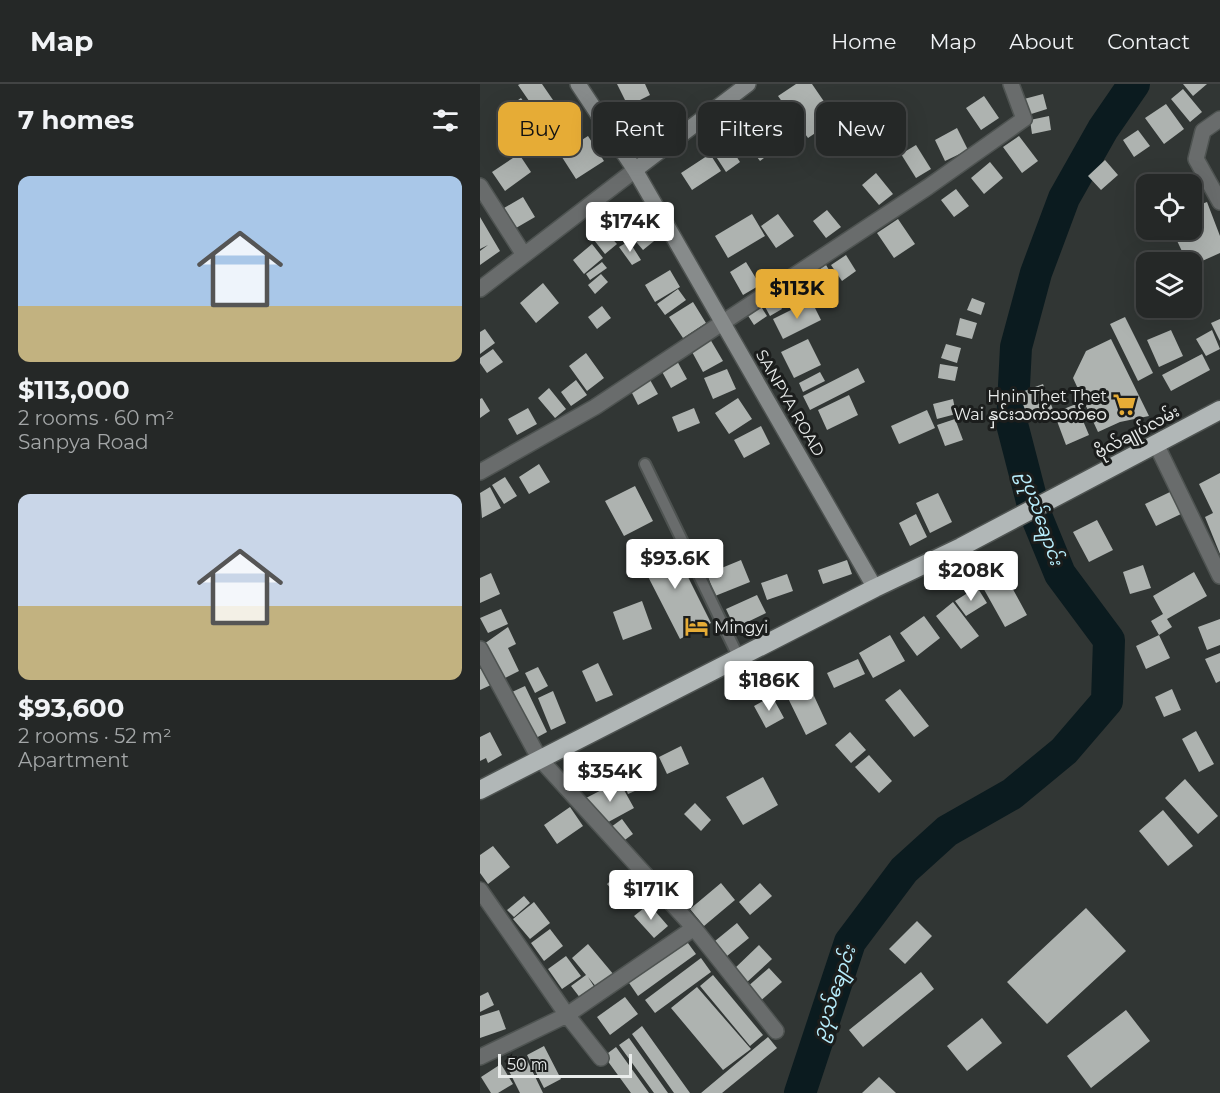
<!DOCTYPE html>
<meta charset="utf-8">
<style>
body{margin:0;font-family:Montserrat,"Noto Sans Myanmar",sans-serif;background:#313433;color:#f1f3f6;height:100vh;display:flex;flex-direction:column;font-size:22px;white-space:nowrap}
*{box-sizing:border-box;margin:0}
p{font-size:20px;color:#a3a6a7}
.icon{flex:none;width:33px;height:33px;fill:none;stroke:currentColor;stroke-width:2;stroke-linecap:round;stroke-linejoin:round}
.map{position:relative;flex:1;overflow:hidden}
.panel{display:flex;flex-direction:column;background:#252827;width:480px}
.panel>*{flex:none}
.hud{position:absolute;left:18px;top:18px;width:570px;height:54px;display:flex;gap:12px}
.tools{position:absolute;left:656px;top:90px;display:grid;gap:12px}
.tools a{display:grid;place-items:center;width:66px;height:66px;border-radius:12px;background:#252827;box-shadow:0 6px 24px #0002,0 0 0 2px #424444;font-size:30px}
.scale{position:absolute;left:18px;bottom:15px;width:134px;box-sizing:border-box;padding-left:6px;border:3px solid #e9eceb;border-top:0;font-size:16px;line-height:21px;white-space:nowrap;color:#e9eceb;-webkit-text-stroke:4px #1b1d1c;paint-order:stroke}
.price{position:absolute;translate:-50% -51px;padding:0 14px;border-radius:6px;background:#fff;color:#222;font-size:20px;line-height:39px;filter:drop-shadow(0 2px 3px #0008)}
.price::after{content:'';position:absolute;left:50%;top:36px;width:18px;height:14px;margin-left:-9px;background:inherit;clip-path:polygon(0 0,100% 0,50% 100%)}
.price.on{background:#e6ac36;color:#111}
ul{padding:0;list-style:none}
li{display:grid;align-content:center;gap:12px;height:318px;padding:0 18px}
li span{display:grid;place-items:center;height:186px;border-radius:12px;color:#555}
li>.icon{margin-inline-start:auto}
span .icon{width:108px;height:108px;fill:#fffc;stroke-width:1}
li b{font-size:26px}
h2{display:flex;justify-content:space-between;align-items:center;height:72px;padding:0 18px;font-size:26px}
.tag{padding:0 21px;border-radius:12px;background:#252827;box-shadow:0 6px 24px #0002,0 0 0 2px #424444;font-size:21px;line-height:54px}
.tag.on{background:#e6ac36;color:#111}
header{display:flex;align-items:center;gap:36px;box-sizing:border-box;height:84px;padding:0 30px;background:#252827;border-bottom:2px solid #424444}
header strong{font-size:28px}
nav{display:flex;gap:33px;margin-inline-start:auto;font-size:21px}
main{display:flex;flex:1;min-height:0}
.map>svg:first-child{display:block}
.lines{fill:none;stroke-linecap:round;stroke-linejoin:round}
.river{stroke:#0b1b1f;stroke-width:32}
.building{fill:#aeb3b0}
.lane-casing{stroke:#4e5351;stroke-width:14}
.street-casing{stroke:#4e5351;stroke-width:18}
.secondary-casing{stroke:#4e5351;stroke-width:18}
.highway-casing{stroke:#4e5351;stroke-width:21}
.lane{stroke:#696c6c;stroke-width:10}
.street{stroke:#696c6c;stroke-width:15}
.secondary{stroke:#878b8b;stroke-width:15}
.highway{stroke:#b1b7b7;stroke-width:18}
.labels{text-anchor:middle;dominant-baseline:central;stroke-width:6;stroke-linejoin:round;paint-order:stroke}
.poi-label{font-size:16px;fill:#e9eceb;stroke:#1b1d1c;text-anchor:end}
.street-label{font-size:16px;fill:#e9eceb;stroke:#1b1d1c}
.water-label{font-size:18px;font-style:italic;fill:#b8eefd;stroke:#1b1d1c}
</style>
<header>
<strong>Map</strong>
<nav><a>Home</a><a>Map</a><a>About</a><a>Contact</a></nav>
</header>
<main>
<section class="panel">
<h2>7 homes<svg class="icon" aria-label="filters" viewBox="0 0 24 24"><path d="M4 7h16M4 17h16"/><circle cx="9" cy="7" r="2"/><circle cx="15" cy="17" r="2"/></svg></h2>
<ul>
<li><span style="background:linear-gradient(#a9c7e8 70%,#c2b280 0)"><svg class="icon" aria-label="home" viewBox="0 0 24 24"><path d="M3 11l9-7 9 7M6 9v11h12V9"/></svg></span><div><b>$113,000</b><p>2 rooms · 60 m²</p><p>Sanpya Road</p></div></li>
<li><span style="background:linear-gradient(#c9d6e8 60%,#c2b280 0)"><svg class="icon" aria-label="home" viewBox="0 0 24 24"><path d="M3 11l9-7 9 7M6 9v11h12V9"/></svg></span><div><b>$93,600</b><p>2 rooms · 52 m²</p><p>Apartment</p></div></li>
</ul>
</section>
<div class="map">
<svg width="740" height="1009" viewBox="0 0 740 1009">
<rect width="100%" height="100%" fill="#313634"/>
<g class="lines">
<!-- river -->
<path class="river" d="M320 1009 370 858 424 786 467 747 532 710 584 667 627 617 629 556 580 490 555 429 532 340 536 263 556 189 584 114 623 45 654 0"/>
</g>
<!-- building -->
<path class="building" d="M40 0H62L73 16 56 27 38 1Z
M137 0H165L170 11 148 22Z
M316 0H332L356 35 328 54 298 12Z
M703 0H727L713 12Z
M703 5 722 28 710 38 691 15Z
M563 10 567 25 548 31 544 15Z
M504 12 519 34 501 46 486 24Z
M41 14 49 25 36 34 28 23Z
M686 20 704 45 684 60 665 34Z
M82 25 100 47 83 60 66 38Z
M569 32 571 46 552 50 550 36Z
M278 40 297 64 280 77 262 53Z
M477 44 488 66 465 77 455 56Z
M251 46 256 53 245 63 239 56Z
M658 46 670 62 654 73 643 56Z
M108 52 124 77 96 95 80 70Z
M539 52 558 77 542 89 523 63Z
M249 61 260 78 246 88 235 71Z
M436 61 451 85 436 94 421 70Z
M39 70 51 88 25 107 12 88Z
M230 70 241 87 212 106 201 89Z
M625 76 638 91 621 106 608 92Z
M510 78 523 94 504 110 491 94Z
M396 89 413 110 399 121 382 101Z
M476 105 489 122 474 133 461 116Z
M43 113 55 133 36 144 24 124Z
M727 118 740 152V169L711 182V178H707L692 146H711V124Z
M347 126 361 143 346 154 333 137Z
M272 130 285 152 248 174 235 152Z
M298 130 314 152 296 164 281 142Z
M0 133 20 167 0 181V167L8 161 0 165Z
M162 134 179 153 163 166 147 147Z
M418 135 435 160 414 174 397 149Z
M125 147 137 160 125 170 114 156Z
M149 157 161 176 152 181 139 163Z
M112 160 123 174 104 190 93 176Z
M366 171 376 187 362 197 351 181Z
M122 178 127 184 110 196 106 190Z
M266 178 280 201 263 211 250 188Z
M346 181 357 199 332 215 321 197Z
M190 186 200 203 175 218 165 201Z
M121 190 128 198 115 210 108 201Z
M63 199 79 219 56 239 40 219Z
M198 205 206 216 185 231 177 220Z
M296 214 302 225 290 232 284 221Z
M492 214 505 219 501 231 487 226Z
M331 216 341 236 303 255 293 235Z
M213 218 226 239 203 254 189 233Z
M278 218 287 232 274 241 265 227Z
M122 222 131 234 117 245 108 233Z
M645 233 673 289 658 297 630 240Z
M480 234 497 239 492 255 476 251Z
M740 235V257L731 239Z
M5 245 15 259 0 270V248Z
M691 246 703 272 679 283 667 256Z
M732 246 740 265 726 272 716 255Z
M230 255 243 277 223 288 211 266Z
M328 255 341 281 314 294 301 268Z
M631 255 669 332 640 338 618 348 593 294 606 267Z
M466 260 481 264 477 279 461 274Z
M13 265 23 278 7 289 0 279V274Z
M106 269 124 294 107 307 89 282Z
M722 270 730 286 691 307 682 291Z
M196 275 207 295 191 304 180 284Z
M460 280 478 283 475 297 458 294Z
M378 284 385 298 330 326 323 312Z
M247 285 256 305 233 315 224 294Z
M340 288 345 297 323 308 319 299Z
M169 294 178 310 158 321 150 305Z
M96 296 107 311 91 322 81 308Z
M563 300 574 328 549 337 539 309Z
M69 304 86 325 75 334 58 314Z
M369 311 378 331 347 346 338 326Z
M2 314 10 327 0 334V315Z
M258 314 272 335 249 350 235 329Z
M473 315 476 330 457 335 453 320Z
M596 320 609 351 586 361 574 329Z
M48 324 57 340 37 351 28 335Z
M214 324 220 339 198 348 192 333Z
M447 326 455 344 419 360 411 342Z
M475 335 483 356 465 362 457 341Z
M281 342 290 360 264 374 254 356Z
M59 380 70 398 49 410 39 393Z
M740 389V470L725 433 733 429 719 400Z
M25 393 37 412 24 420 12 401Z
M155 402 173 437 144 452 125 417Z
M10 403 21 424 2 434 0 409Z
M690 408 701 430 676 442 665 420Z
M458 409 472 438 450 449 436 419Z
M436 430 447 453 430 462 419 439Z
M617 436 633 466 609 478 593 448Z
M190 457 231 539 200 555 158 473Z
M261 476 270 498 235 512 227 490Z
M367 476 372 490 343 500 338 486Z
M663 481 671 504 650 510 643 488Z
M523 487 547 531 525 543 501 500Z
M714 488 727 512 687 535 692 543 679 551 671 537 683 530 673 512Z
M11 489 20 510 0 519V494Z
M307 490 313 507 287 516 281 499Z
M497 503 507 519 486 532 475 517Z
M277 511 286 529 255 544 246 525Z
M162 517 172 545 143 556 133 528Z
M473 518 499 552 481 565 456 532Z
M21 525 28 540 8 549 0 534Z
M444 532 460 554 437 572 420 549Z
M740 535V561L727 566 718 543Z
M28 543 36 560 28 564 39 587 21 596 4 560Z
M410 551 425 577 393 594 379 569Z
M679 551 690 574 666 585 656 562Z
M740 569V597L736 599 725 575Z
M378 575 385 590 354 604 347 589Z
M118 579 133 611 116 618 102 587Z
M4 583 13 600 0 606V585Z
M58 583 68 602 55 609 45 589Z
M328 599 347 640 326 651 306 610Z
M45 602 67 648 54 655 32 608Z
M420 605 449 642 434 653 405 616Z
M692 605 701 626 684 633 675 613Z
M73 607 86 639 71 646 58 614Z
M292 612 304 634 286 644 274 622Z
M716 647 734 680 719 688 702 655Z
M10 648 22 671 8 679 6 674 0 677V653Z
M370 648 386 666 371 679 355 661Z
M201 662 209 680 187 690 179 673Z
M389 671 412 697 399 709 375 683Z
M166 682 173 699 148 710 141 692Z
M283 693 298 721 263 741 246 713Z
M705 695 738 732 718 750 685 714Z
M139 697 154 724 121 742 106 714Z
M215 719 231 736 221 747 204 730Z
M90 723 103 742 77 760 64 741Z
M683 726 713 762 688 782 659 747Z
M142 735 153 750 142 758 131 743Z
M13 762 30 783 8 800 0 789V771Z
M140 788 152 800 138 813 127 800Z
M241 799 255 816 224 842 210 825Z
M280 799 292 812 270 831 259 818Z
M44 812 50 819 34 833 27 826Z
M54 818 70 839 50 855 33 835Z
M169 820 188 842 174 854 154 832Z
M606 824 646 867 567 940 527 898Z
M437 837 452 852 425 880 409 865Z
M257 839 269 854 247 872 235 857Z
M70 845 83 862 64 877 51 859Z
M205 855 216 870 158 912 147 896Z
M108 860 134 891 118 905 108 893 115 904 101 915 91 902 106 891 92 874Z
M279 861 292 875 266 899 253 886Z
M86 872 101 892 82 905 68 885Z
M221 874 231 888 175 929 165 916Z
M289 884 302 898 279 918 266 904Z
M441 888 454 905 383 963 369 946Z
M233 891 283 951 270 962 220 902Z
M217 903 271 965 243 986 191 924Z
M8 908 14 921 0 928V912Z
M145 913 158 930 130 951 117 933Z
M19 926 26 945 0 954V932Z
M646 926 670 957 611 1004 587 972Z
M502 934 522 959 487 987 467 962Z
M162 942 210 1009H194L152 950Z
M288 953 297 964 242 1009H221Z
M149 954 188 1009H174L139 961Z
M64 962 81 995 64 1004 47 971Z
M136 963 169 1009H151L124 972Z
M47 976 63 1009H40L28 985Z
M21 980 33 1000 18 1009H11L1 993Z
M399 993 416 1009H382Z"/>
<g class="lines">
<defs>
<path id="lane" d="M165 380 259 574"/>
<path id="street" d="M740 35 723 47 716 75 740 118
M0 102 44 171
M0 205 155 86
M676 360 740 492
M0 388 115 323 448 103 544 35 531 0
M0 565 59 674 214 844 296 947
M0 806 87 931 121 974
M0 973 87 931 214 844"/>
<path id="secondary" d="M98 0 155 86 395 504
M155 86 268 0"/>
<path id="highway" d="M0 706 395 504 481 463 740 326"/>
</defs>
<!-- lane casing -->
<use href="#lane" class="lane-casing"/>
<!-- street casing -->
<use href="#street" class="street-casing"/>
<!-- secondary casing -->
<use href="#secondary" class="secondary-casing"/>
<!-- highway casing -->
<use href="#highway" class="highway-casing"/>
<!-- lane -->
<use href="#lane" class="lane"/>
<!-- street -->
<use href="#street" class="street"/>
<!-- secondary -->
<use href="#secondary" class="secondary"/>
<!-- highway -->
<use href="#highway" class="highway"/>
</g>
<!-- icons -->
<defs>
<symbol id="supermarket-bare" viewBox="-9 -9 18 18"><path d="M-6-5.5h2.5l.6 2H6L4.5 2H-2.5L-4.4-4H-6ZM-1.5 3.2a1.3 1.3 0 1 0 .1 0ZM3 3.2a1.3 1.3 0 1 0 .1 0Z" fill="#e6ac36" stroke="#1b1d1c" stroke-width="2.5" paint-order="stroke"/></symbol>
<symbol id="hotel-bare" viewBox="-9 -9 18 18"><path d="M-6-4.5h1.5V1H6V5H4.5V3h-9V5H-6ZM-4 0a1.8 1.8 0 1 1 3.6 0ZM.5 0V-2.5h3Q6-2.5 6 0Z" fill="#e6ac36" stroke="#1b1d1c" stroke-width="2.5" paint-order="stroke"/></symbol>
</defs>
<g fill-rule="evenodd">
<use href="#supermarket-bare" x="628" y="304" width="33" height="33"/>
<use href="#hotel-bare" x="200" y="526" width="33" height="33"/>
</g>
<g class="labels">
<!-- poi labels -->
<g class="poi-label">
<text x="627" y="312">Hnin Thet Thet<tspan x="627" dy="18">Wai နှင်းသက်သက်ဝေ</tspan></text>
<text x="234" y="543" text-anchor="start">Mingyi</text>
</g>
<!-- street labels -->
<g class="street-label">
<text transform="translate(310 319) rotate(60)">SANPYA ROAD</text>
<text transform="translate(657 348) rotate(-28)">ဗိုလ်ချုပ်လမ်း</text>
</g>
<!-- water labels -->
<g class="water-label">
<text transform="translate(561 434) rotate(71)">ဥပုသ်ချောင်း</text>
<text transform="translate(354 909) rotate(-71)">ဥပုသ်ချောင်း</text>
</g>
</g>
</svg>
<div class="tools">
<a><svg class="icon" aria-label="locate" viewBox="0 0 24 24"><circle cx="12" cy="12" r="6"/><path d="M12 2v4M12 18v4M2 12h4M18 12h4"/></svg></a>
<a><svg class="icon" aria-label="layers" viewBox="0 0 24 24"><path d="M12 4l9 5-9 5-9-5zM3 14l9 5 9-5"/></svg></a>
</div>
<div class="scale">50 m</div>
<b class="price" style="left:150px;top:169px">$174K</b>
<b class="price on" style="left:317px;top:236px">$113K</b>
<b class="price" style="left:195px;top:506px">$93.6K</b>
<b class="price" style="left:491px;top:518px">$208K</b>
<b class="price" style="left:289px;top:628px">$186K</b>
<b class="price" style="left:130px;top:719px">$354K</b>
<b class="price" style="left:171px;top:837px">$171K</b>
<div class="hud">
<a class="tag on">Buy</a>
<a class="tag">Rent</a>
<a class="tag">Filters</a>
<a class="tag">New</a>
</div>
</div>
</main>
